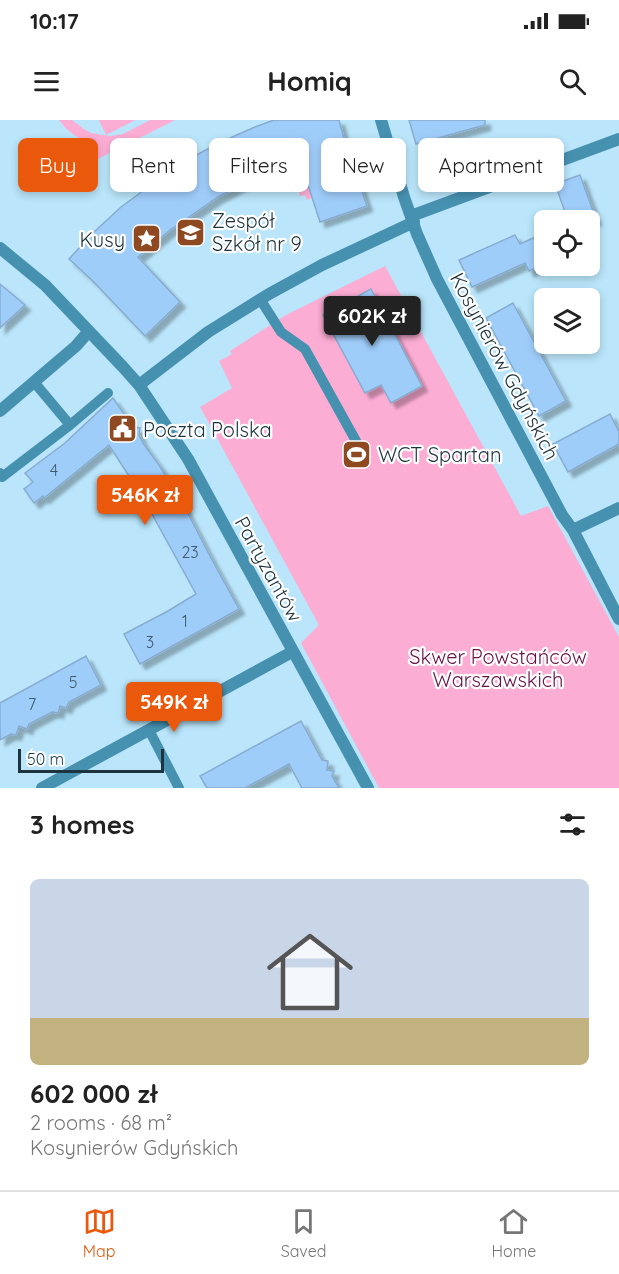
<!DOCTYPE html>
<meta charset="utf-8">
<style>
body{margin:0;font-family:Quicksand,sans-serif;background:#f6f6f6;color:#222;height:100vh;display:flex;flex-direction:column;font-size:22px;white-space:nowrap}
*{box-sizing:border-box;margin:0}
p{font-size:20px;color:#767676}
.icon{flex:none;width:33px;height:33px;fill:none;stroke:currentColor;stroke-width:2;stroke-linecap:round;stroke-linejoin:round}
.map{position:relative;height:668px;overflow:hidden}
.drawer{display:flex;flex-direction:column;background:#fff;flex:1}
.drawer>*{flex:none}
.guide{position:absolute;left:18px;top:18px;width:584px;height:54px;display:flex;gap:12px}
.fabs{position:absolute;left:534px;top:90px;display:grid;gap:12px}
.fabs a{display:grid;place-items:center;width:66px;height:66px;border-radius:9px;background:#fff;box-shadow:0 3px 9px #0003;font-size:30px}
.scale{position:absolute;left:18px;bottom:15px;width:146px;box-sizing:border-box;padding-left:6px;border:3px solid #1d343e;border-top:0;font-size:16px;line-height:21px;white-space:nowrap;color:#1d343e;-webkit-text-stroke:4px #fff;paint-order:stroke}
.price{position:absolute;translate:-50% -51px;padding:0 14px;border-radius:6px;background:#ea580c;color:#fff;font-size:20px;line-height:39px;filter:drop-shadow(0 2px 3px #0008)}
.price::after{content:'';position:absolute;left:50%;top:36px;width:18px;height:14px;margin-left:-9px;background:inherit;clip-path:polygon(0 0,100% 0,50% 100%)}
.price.selected{background:#222;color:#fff}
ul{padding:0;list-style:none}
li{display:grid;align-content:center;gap:12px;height:318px;padding:0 30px}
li+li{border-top:2px solid #e0e0e0}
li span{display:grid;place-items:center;height:186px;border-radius:9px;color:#555}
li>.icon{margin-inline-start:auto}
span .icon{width:108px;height:108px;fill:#fffc;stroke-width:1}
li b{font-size:26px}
h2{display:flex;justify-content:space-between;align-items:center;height:72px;padding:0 30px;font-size:26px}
.pill{padding:0 21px;border-radius:9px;background:#fff;box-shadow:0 3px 9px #0003;font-size:21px;line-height:54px}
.pill.selected{background:#ea580c;color:#fff}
.status{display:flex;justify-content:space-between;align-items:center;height:42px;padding:0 30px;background:#fff;direction:ltr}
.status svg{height:16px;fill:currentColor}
header{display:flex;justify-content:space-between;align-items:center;height:78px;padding:0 30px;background:#fff;font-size:27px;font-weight:800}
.dock{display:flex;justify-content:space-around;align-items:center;height:84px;border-top:2px solid #e0e0e0;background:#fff;font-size:16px;color:#767676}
.dock a{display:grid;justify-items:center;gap:3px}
.dock .selected{color:#ea580c}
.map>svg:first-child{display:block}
.green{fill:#fcadd4}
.building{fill:#9fcdfa;stroke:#87acd0;stroke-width:1.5;filter:url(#shadow)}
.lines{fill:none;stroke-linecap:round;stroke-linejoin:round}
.lane{stroke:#4791b0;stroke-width:10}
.street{stroke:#4791b0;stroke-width:12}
.labels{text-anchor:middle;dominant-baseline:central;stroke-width:4.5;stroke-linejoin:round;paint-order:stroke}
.number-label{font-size:16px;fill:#3e5a6d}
.poi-label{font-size:20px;fill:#1d343e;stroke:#fff;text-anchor:start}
.street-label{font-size:20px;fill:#1d343e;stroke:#fff}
.park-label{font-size:20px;fill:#671146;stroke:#fff}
</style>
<div class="status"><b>10:17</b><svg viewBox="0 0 49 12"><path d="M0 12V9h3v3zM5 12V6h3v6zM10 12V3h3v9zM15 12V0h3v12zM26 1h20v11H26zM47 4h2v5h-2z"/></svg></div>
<header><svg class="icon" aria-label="menu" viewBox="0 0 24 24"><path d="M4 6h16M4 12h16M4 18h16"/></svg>Homiq<svg class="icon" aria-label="search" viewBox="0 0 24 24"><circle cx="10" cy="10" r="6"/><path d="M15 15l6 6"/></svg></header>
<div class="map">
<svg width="619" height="668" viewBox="0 0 619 668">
<defs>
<filter id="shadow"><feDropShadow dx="5.5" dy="5.5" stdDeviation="1.5" flood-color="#0004"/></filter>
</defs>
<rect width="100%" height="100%" fill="#bae5fa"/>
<!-- green -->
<path class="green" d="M59 0H72L84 9 91 13 110 16 123 14 150 0H175L84 46 80 35 97 26C81 20 69 14 59 0Z
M99 0H135L106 15Z
M300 41 312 78 307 80 305 75 300 76 293 54 288 55 285 46Z
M385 146 521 396 548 386 619 517V668H379L301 523 319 505 200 287 232 268 219 241 232 234 230 231 286 195Z"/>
<!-- building -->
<path class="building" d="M274 0H339L343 15 367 86 320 102 300 40 261 55 218 77 170 110 138 137 180 182 145 216 94 162 69 139 93 113 121 87 163 56 187 40 221 22 255 7Z
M409 0H485V5L416 24Z
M580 55 589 80 596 100H568L555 64Z
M515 115 520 124 540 115 544 123V144L529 151 525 143 472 167 459 140Z
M0 164 25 185 0 208Z
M371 169 422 266 391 283 381 265 365 273 323 195Z
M513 183 566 281 539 296 486 198Z
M113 278 133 307 140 308 139 315 143 323 159 345 183 384 212 440 239 489 140 544 124 514 168 491 196 474 142 376 109 325 44 378 43 376 34 383 24 369 33 362 25 353 65 323Z
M610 294 619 312V324L568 352 553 324Z
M86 536 101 565 69 582 66 588 60 586 58 593 52 592 29 604 27 609 19 606 16 615 11 614 0 620V583Z
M301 601 322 640 328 641 327 650 334 651 332 656 339 668H302L289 644 245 668H207L200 656Z"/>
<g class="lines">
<!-- lane -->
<path class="lane" d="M260 179 281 212 305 229 356 321
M34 262 70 305 108 273
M0 353 2 357 70 305
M149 610 179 668"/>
<!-- street -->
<path class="street" d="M381 0 404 77 417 114 437 159 562 395 573 410 619 499
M411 96 619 19
M0 128 45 165 123 247 139 265 188 339 368 668
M139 265 208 212 269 174 322 145 414 102
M0 291 76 226 89 211
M573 410 619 388
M42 668 292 532"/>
</g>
<!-- icons -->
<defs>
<symbol id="school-square" viewBox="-11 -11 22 22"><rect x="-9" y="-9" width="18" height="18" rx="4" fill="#8f4921" stroke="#fff"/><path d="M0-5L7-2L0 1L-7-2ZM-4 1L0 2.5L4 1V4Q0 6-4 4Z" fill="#fff"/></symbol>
<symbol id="sight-square" viewBox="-11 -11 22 22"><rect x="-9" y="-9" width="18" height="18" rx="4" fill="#8f4921" stroke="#fff"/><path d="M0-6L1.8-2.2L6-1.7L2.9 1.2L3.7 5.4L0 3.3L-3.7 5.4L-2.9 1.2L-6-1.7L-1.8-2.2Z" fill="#fff"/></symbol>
<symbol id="civic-square" viewBox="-11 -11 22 22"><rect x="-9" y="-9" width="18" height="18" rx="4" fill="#8f4921" stroke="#fff"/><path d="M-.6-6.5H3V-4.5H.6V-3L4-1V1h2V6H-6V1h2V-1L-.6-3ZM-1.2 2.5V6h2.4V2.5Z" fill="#fff"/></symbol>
<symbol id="stadium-square" viewBox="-11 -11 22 22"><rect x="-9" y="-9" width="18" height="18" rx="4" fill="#8f4921" stroke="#fff"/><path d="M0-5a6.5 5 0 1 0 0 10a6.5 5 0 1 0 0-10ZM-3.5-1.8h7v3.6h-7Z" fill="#fff"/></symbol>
</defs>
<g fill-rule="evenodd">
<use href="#school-square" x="174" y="96" width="33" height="33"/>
<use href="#sight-square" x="130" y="102" width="33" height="33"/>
<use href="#civic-square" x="106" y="292" width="33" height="33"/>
<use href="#stadium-square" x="340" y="318" width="33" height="33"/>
</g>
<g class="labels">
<!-- number labels -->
<g class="number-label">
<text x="54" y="350">4</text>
<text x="190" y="432">23</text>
<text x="185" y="501">1</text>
<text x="150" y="522">3</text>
<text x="73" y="562">5</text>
<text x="32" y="584">7</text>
</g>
<!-- poi labels -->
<g class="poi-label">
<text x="212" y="100">Zespół<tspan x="212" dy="23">Szkół nr 9</tspan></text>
<text x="125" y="119" text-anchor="end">Kusy</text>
<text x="143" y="309">Poczta Polska</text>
<text x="378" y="334">WCT Spartan</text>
</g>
<!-- street labels -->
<g class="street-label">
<text transform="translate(505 246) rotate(62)">Kosynierów Gdyńskich</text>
<text transform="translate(269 449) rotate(61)">Partyzantów</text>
</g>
<!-- park labels -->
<g class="park-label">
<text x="498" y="536">Skwer Powstańców<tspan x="498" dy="23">Warszawskich</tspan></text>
</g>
</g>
</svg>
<div class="fabs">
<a><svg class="icon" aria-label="locate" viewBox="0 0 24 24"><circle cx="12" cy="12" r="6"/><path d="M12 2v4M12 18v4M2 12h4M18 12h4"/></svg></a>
<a><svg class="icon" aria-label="layers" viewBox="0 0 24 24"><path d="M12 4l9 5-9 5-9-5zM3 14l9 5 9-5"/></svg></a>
</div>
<div class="scale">50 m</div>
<b class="price selected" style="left:372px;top:227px">602K zł</b>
<b class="price" style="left:145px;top:406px">546K zł</b>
<b class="price" style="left:174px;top:613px">549K zł</b>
<div class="guide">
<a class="pill selected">Buy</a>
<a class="pill">Rent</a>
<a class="pill">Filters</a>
<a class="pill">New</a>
<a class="pill">Apartment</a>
</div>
</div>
<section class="drawer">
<h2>3 homes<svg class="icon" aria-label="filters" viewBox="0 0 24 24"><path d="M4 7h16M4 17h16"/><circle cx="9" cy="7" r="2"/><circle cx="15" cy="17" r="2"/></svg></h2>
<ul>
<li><span style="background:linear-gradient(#c9d6e8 75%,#c2b280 0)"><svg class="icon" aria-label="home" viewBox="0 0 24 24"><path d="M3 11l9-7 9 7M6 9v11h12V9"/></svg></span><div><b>602 000 zł</b><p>2 rooms · 68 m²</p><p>Kosynierów Gdyńskich</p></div></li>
</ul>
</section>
<nav class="dock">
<a class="selected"><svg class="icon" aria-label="map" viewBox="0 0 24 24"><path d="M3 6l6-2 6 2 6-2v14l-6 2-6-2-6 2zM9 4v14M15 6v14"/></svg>Map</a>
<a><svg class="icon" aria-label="saved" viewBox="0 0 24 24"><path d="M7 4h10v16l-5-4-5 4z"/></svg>Saved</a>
<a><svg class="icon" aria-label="home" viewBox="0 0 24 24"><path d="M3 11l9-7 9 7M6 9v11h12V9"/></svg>Home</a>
</nav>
